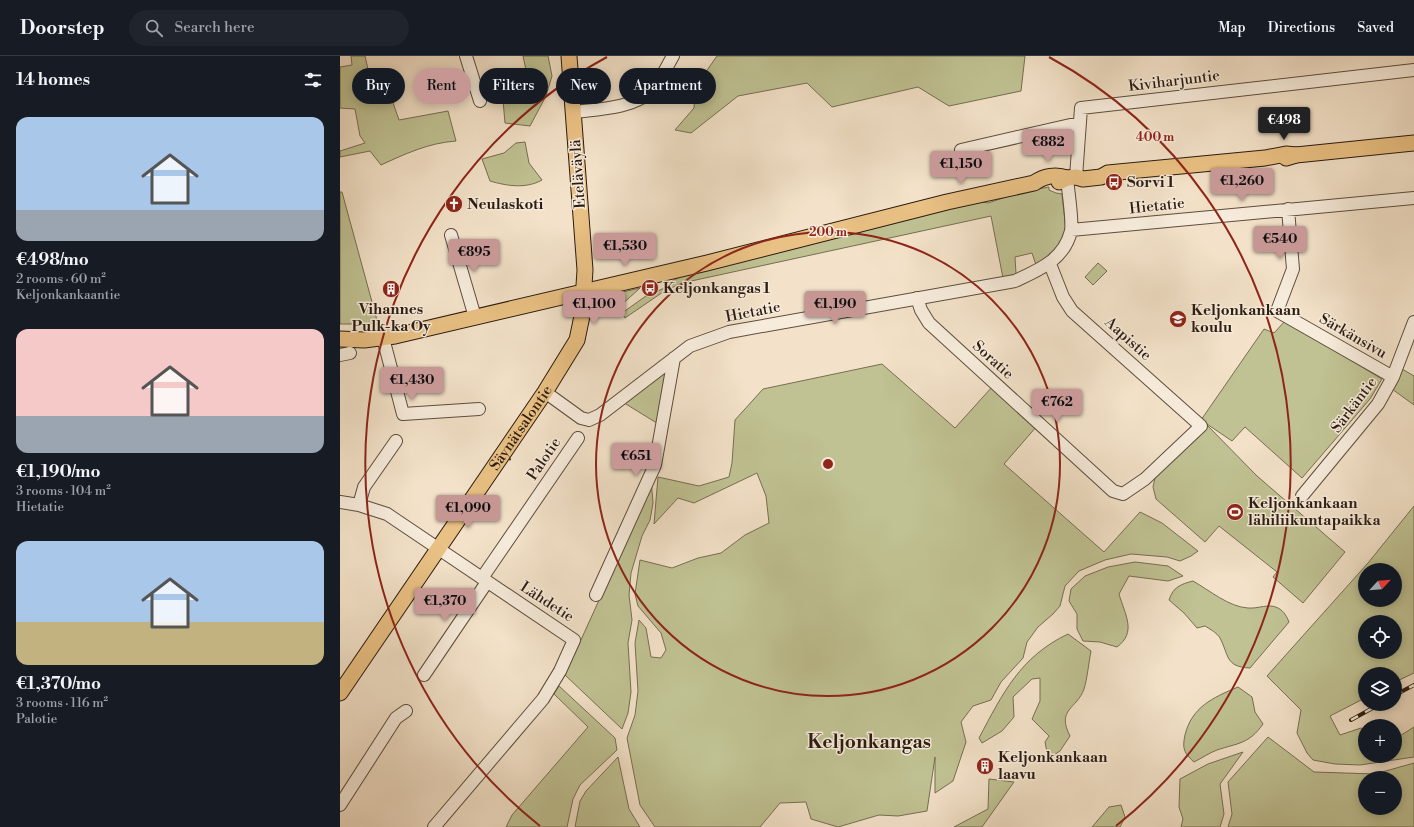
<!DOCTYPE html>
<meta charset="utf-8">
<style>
body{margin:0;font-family:"Libre Bodoni",serif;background:#20242c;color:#f1f3f6;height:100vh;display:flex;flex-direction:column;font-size:15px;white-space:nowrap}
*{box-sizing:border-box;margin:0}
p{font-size:13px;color:#9ea1a6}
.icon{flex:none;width:22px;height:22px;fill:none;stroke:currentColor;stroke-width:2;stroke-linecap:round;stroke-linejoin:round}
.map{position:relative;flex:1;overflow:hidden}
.panel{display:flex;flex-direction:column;background:#171b24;width:340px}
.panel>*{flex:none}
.hud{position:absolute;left:12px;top:12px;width:380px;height:36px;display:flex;gap:8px}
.needle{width:26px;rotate:64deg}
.tools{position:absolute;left:1018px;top:507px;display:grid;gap:8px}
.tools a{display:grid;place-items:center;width:44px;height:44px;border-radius:50%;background:#171b24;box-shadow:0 2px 10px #0003;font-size:20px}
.price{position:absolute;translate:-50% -34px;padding:0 9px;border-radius:4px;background:#c59692;color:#111;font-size:13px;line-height:26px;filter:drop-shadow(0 1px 2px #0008)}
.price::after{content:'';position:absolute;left:50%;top:24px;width:12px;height:9px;margin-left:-6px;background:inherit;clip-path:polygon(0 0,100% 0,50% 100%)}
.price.current{background:#222;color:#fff}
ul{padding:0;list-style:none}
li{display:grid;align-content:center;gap:8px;height:212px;padding:0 16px}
li span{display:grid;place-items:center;height:124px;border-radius:12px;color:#555}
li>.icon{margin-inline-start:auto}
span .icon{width:72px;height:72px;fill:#fffc;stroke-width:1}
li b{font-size:17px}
h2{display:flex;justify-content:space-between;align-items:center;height:48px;padding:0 16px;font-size:17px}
.pill{padding:0 14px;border-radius:18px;background:#171b24;box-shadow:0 2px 10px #0003;font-size:14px;line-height:36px}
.pill.current{background:#c59692;color:#111}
header{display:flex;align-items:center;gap:24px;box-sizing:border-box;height:56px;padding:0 20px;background:#171b24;border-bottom:1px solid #363941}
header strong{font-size:19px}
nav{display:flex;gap:22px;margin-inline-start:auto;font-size:14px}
.search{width:280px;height:36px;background:#20242c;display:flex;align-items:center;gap:10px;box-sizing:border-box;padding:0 14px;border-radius:22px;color:#9ea1a6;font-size:15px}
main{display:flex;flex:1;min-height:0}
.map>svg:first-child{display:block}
.green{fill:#c0c293;stroke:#766e52;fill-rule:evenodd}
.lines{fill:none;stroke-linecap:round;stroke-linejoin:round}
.minor-casing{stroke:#5d4d3e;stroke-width:14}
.major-casing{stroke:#2b1b10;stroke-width:17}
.minor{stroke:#f7ecdc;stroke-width:12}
.major{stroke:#eac184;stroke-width:15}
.rail-casing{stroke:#2b1b10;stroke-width:4}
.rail{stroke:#f7ecdc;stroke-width:2.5;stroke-dasharray:8;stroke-linecap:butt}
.ring{fill:none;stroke:#8f2418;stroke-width:2}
.labels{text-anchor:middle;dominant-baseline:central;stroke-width:3;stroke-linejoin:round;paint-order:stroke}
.street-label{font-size:15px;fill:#2b1b10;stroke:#f7ecdc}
.poi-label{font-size:15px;font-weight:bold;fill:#2b1b10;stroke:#f7ecdc;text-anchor:start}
.district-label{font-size:19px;font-weight:bold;fill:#2b1b10;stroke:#f7ecdc}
.centre{fill:#8f2418;stroke:#f7ecdc;stroke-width:2}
.ring-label{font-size:12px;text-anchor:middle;font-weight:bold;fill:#8f2418;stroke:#f7ecdc;stroke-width:3;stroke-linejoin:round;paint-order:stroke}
</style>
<header>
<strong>Doorstep</strong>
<div class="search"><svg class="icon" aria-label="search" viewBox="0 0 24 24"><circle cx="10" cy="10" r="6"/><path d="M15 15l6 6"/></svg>Search here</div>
<nav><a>Map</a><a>Directions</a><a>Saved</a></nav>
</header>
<main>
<section class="panel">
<h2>14 homes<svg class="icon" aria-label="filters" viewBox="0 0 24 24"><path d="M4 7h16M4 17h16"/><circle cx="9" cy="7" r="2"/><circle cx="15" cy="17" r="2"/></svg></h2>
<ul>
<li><span style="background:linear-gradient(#a9c7e8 75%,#9aa5b1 0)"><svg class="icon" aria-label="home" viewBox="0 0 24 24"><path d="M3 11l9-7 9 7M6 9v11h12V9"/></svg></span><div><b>€498/mo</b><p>2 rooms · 60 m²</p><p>Keljonkankaantie</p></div></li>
<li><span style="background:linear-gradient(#f6c9c9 70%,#9aa5b1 0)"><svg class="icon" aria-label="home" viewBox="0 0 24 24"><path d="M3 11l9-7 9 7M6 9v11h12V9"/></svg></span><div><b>€1,190/mo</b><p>3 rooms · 104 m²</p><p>Hietatie</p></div></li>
<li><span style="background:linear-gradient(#a9c7e8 65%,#c2b280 0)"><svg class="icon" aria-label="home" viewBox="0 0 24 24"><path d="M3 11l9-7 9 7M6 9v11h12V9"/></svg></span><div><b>€1,370/mo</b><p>3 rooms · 116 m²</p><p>Palotie</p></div></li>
</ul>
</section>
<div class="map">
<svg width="1074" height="771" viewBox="0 0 1074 771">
<rect width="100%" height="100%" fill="#f3e2c9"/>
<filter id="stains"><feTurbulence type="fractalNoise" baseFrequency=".005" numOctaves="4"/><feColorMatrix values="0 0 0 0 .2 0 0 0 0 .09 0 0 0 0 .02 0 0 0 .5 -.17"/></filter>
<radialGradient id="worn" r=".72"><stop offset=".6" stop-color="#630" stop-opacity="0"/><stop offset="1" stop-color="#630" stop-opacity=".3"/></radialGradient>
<!-- green -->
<path class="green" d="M11 0H25L30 22 44 21 59 64 108 55 116 85C88 87 65 98 41 109L30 95 0 101V95L25 87 20 80 15 53 0 52V11L12 9Z
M183 0H208L212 20 206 40 190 70 165 67 163 44 191 38Z
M377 0H685L681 35 609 50 578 31 492 51 467 27 398 40 351 77 335 74 354 52 355 37 363 20Z
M185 86 189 107 202 124C186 133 167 130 150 125L142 103 164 97 176 87Z
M709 131V134L716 137 722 138 726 175 716 196 696 209 692 197 675 201 676 218 663 222 651 160 342 227 323 236 285 262 282 257 306 240 327 231 332 225 344 219 637 145 648 147 681 136Z
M0 136H2L38 268H0Z
M758 207 767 215 753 229 745 221Z
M300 232 278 252 271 239Z
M265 242 272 255 267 257 251 256 253 249Z
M945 265 1042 323 1030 343 962 422 905 371 892 385 861 364 924 273 934 277Z
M542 308 615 372 652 331 697 370 664 408 764 496 800 456 822 467 858 495 851 500 840 505 827 501 791 498 765 504 739 515 725 530 720 550 713 558 698 571 687 586 683 602 661 626 651 644 633 650 621 666 626 686 613 725 595 737V701L587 755 558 760 539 759 498 771 471 763 466 746 440 747 420 771H315L300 749 287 682 295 659 298 635 295 587 299 564 306 572 311 601 321 602 326 594 321 577 298 550 295 538 300 504 332 512 358 502 381 497 405 479 429 467 426 440 417 417 354 447 338 442 314 468 318 421 359 430 389 421 392 407 395 364 423 333Z
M1062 313 1074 320V349L1052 333Z
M318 315 328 320 320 369 281 345Z
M867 369 917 420 1005 496 963 547 933 521 937 516 879 470 865 486 816 443 813 431 815 422Z
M311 423 313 447 310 464 302 480 291 517 289 539 292 564 288 587 291 636 288 657 282 673 225 619 275 509Z
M1074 450V617L1055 626V618H1025V642L990 660 1000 679 1021 672 1025 674V700H1055V683L1074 671V701L1020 709 995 708 973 704 967 697 957 677 961 654 927 620 1028 507ZM1025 514H1055V544H1025ZM1025 566H1055V596H1025Z
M795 506 828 510 843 520 828 525 789 520 779 538C785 559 797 576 777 591L760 586 743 585 737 573V558L729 545 731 533 745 520 768 511Z
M853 525C869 534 889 551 908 552 918 553 929 547 938 552 944 555 947 561 949 566L910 612C885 611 889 599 880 582 877 577 870 573 865 570L857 572 844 557 829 544C833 531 841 528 853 525Z
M728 578 751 595C749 605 747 624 744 633 737 653 716 653 730 680L720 695 711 701 707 696 705 686 709 680 692 663 700 645V622L692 623 673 641 674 661 662 675 642 687 639 682C663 637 680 601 728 578Z
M219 630 275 682 277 694 240 729 233 743 227 771H166L172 759 248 671 214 638Z
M898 631 912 641 915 656 923 668C909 688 898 687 877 694 869 697 862 702 854 706 844 697 842 693 845 679 852 651 872 642 898 631Z
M928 681 974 716 1035 718 1074 707V771H888L892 758 888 726ZM1025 722H1055V752H1025Z
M903 696 880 728 884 758 880 771H841L843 763 839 751 840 723 868 708Z
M278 701 289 753 300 771H235L240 745 246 735Z
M649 723 674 726 642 771H614L648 753Z
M781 749 785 761 780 771H752L769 751Z"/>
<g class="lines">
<defs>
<path id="minor" d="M126 0 140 45
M233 56C258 53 293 53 312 34 321 24 326 12 333 0
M621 94 739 67
M736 121 741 52 1074 14
M948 153 953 213 937 255 1053 321
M731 174 1074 142
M111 179 135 261
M577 242 581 254 589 267 773 435 783 438 805 423 861 370 732 255 723 241 710 208
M43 282 63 358 139 353
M0 299 10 297
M205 336 241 362 249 364 260 359 350 290 389 276 675 225C699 214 724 204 731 175 733 164 728 135 727 122
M962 440 1038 348 1053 321 1074 266
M0 446 19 449 47 458 234 584 220 615 203 643 94 771
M19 449 24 431 56 385
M142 522 238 382
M256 539 315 409 334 302
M84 619 147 526
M0 749 56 662 66 655"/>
<g id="major">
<path d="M946 102 956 99 1074 87"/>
<path d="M719 126 727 122 736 121 743 123 761 121 768 117 925 102 946 98 956 99"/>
<path d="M0 283 24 284 55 280 367 207 607 146 694 127C704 120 716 118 727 122"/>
<path id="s1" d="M0 637 205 336 237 284 242 260 245 214 229 0"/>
</g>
</defs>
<!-- minor casing -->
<use href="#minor" class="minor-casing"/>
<!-- major casing -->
<use href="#major" class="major-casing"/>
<!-- minor -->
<use href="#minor" class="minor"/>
<!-- major -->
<use href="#major" class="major"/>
<defs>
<path id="rail" d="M1055 639 1074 629
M1011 664 1040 648"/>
</defs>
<!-- rail casing -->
<use href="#rail" class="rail-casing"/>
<!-- rail -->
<use href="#rail" class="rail"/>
</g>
<!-- distance rings -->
<g class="ring">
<circle cx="488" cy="408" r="232"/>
<path d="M200 770A463 463 0 0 1 267 1M709 1A463 463 0 0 1 776 770"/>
</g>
<!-- icons -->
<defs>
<symbol id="bus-disc" viewBox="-11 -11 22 22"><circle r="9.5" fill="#8f2418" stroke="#f7ecdc"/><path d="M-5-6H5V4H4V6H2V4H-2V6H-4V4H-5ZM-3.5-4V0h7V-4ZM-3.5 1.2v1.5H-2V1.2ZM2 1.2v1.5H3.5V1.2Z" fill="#fff"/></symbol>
<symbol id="church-disc" viewBox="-11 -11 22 22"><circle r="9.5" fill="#8f2418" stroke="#f7ecdc"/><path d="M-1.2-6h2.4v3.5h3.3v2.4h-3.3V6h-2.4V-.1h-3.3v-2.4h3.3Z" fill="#fff"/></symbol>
<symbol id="building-disc" viewBox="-11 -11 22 22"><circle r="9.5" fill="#8f2418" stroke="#f7ecdc"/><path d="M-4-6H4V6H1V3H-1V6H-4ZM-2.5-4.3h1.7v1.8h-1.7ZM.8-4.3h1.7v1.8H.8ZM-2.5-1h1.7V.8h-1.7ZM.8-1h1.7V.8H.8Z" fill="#fff"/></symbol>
<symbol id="school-disc" viewBox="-11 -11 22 22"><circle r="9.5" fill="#8f2418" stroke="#f7ecdc"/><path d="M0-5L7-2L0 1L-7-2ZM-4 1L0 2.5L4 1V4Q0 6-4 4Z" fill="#fff"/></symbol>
<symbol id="stadium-disc" viewBox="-11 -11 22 22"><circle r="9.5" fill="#8f2418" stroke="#f7ecdc"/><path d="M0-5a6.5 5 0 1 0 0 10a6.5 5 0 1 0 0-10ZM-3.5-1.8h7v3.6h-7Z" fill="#fff"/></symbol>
</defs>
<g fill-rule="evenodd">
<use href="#bus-disc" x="764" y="116" width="20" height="20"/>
<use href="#church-disc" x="104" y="138" width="20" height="20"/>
<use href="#bus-disc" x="300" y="222" width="20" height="20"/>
<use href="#building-disc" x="41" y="223" width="20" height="20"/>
<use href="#school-disc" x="828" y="253" width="20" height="20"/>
<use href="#stadium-disc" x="885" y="446" width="20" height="20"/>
<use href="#building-disc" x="635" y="700" width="20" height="20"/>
</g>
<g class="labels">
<!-- street labels -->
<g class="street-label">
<text transform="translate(834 25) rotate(-7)">Kiviharjuntie</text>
<text transform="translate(238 118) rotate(-94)">Eteläväylä</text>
<text transform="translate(817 150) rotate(-6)">Hietatie</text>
<text transform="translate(413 256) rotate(-11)">Hietatie</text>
<text transform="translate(1013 280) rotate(30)">Särkänsivu</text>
<text transform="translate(788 283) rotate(42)">Aapistie</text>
<text transform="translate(653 304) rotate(42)">Soratie</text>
<text transform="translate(1014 349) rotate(-53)">Särkäntie</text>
<text stroke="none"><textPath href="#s1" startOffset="321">Säynätsalontie</textPath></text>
<text transform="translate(204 403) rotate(-56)">Palotie</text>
<text transform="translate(207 546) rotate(33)">Lähdetie</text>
</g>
<!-- poi labels -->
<g class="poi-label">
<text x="787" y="126">Sorvi 1</text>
<text x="127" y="148">Neulaskoti</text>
<text x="323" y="232">Keljonkangas 1</text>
<text x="51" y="253" text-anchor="middle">Vihannes<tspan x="51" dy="17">Pulk-ka Oy</tspan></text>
<text x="851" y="254">Keljonkankaan<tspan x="851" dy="17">koulu</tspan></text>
<text x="908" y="447">Keljonkankaan<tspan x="908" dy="17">lähiliikuntapaikka</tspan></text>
<text x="658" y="701">Keljonkankaan<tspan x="658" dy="17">laavu</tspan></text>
</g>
<!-- district labels -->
<g class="district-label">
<text x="529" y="686">Keljonkangas</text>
</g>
</g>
<circle cx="488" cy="408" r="6" class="centre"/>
<g class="ring-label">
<text x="815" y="85">400 m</text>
<text x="488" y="180">200 m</text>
</g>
<rect width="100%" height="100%" filter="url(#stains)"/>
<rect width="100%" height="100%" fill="url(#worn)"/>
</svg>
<div class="tools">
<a><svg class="needle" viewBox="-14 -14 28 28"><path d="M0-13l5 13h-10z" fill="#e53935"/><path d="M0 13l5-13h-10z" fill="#9ea1a6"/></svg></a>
<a><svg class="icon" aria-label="locate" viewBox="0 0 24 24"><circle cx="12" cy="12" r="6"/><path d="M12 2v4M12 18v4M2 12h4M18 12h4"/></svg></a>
<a><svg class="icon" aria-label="layers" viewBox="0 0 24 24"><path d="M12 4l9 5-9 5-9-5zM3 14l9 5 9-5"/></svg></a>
<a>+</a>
<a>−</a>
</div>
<b class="price current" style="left:944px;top:85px">€498</b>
<b class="price" style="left:708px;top:107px">€882</b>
<b class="price" style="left:621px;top:129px">€1,150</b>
<b class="price" style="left:902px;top:146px">€1,260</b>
<b class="price" style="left:940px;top:204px">€540</b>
<b class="price" style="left:285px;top:211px">€1,530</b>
<b class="price" style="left:134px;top:217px">€895</b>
<b class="price" style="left:254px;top:269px">€1,100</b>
<b class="price" style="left:495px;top:269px">€1,190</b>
<b class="price" style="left:72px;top:345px">€1,430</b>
<b class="price" style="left:717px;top:367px">€762</b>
<b class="price" style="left:296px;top:421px">€651</b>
<b class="price" style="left:128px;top:473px">€1,090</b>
<b class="price" style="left:105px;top:566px">€1,370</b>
<div class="hud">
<a class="pill">Buy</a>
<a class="pill current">Rent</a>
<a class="pill">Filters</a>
<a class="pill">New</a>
<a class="pill">Apartment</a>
</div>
</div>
</main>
